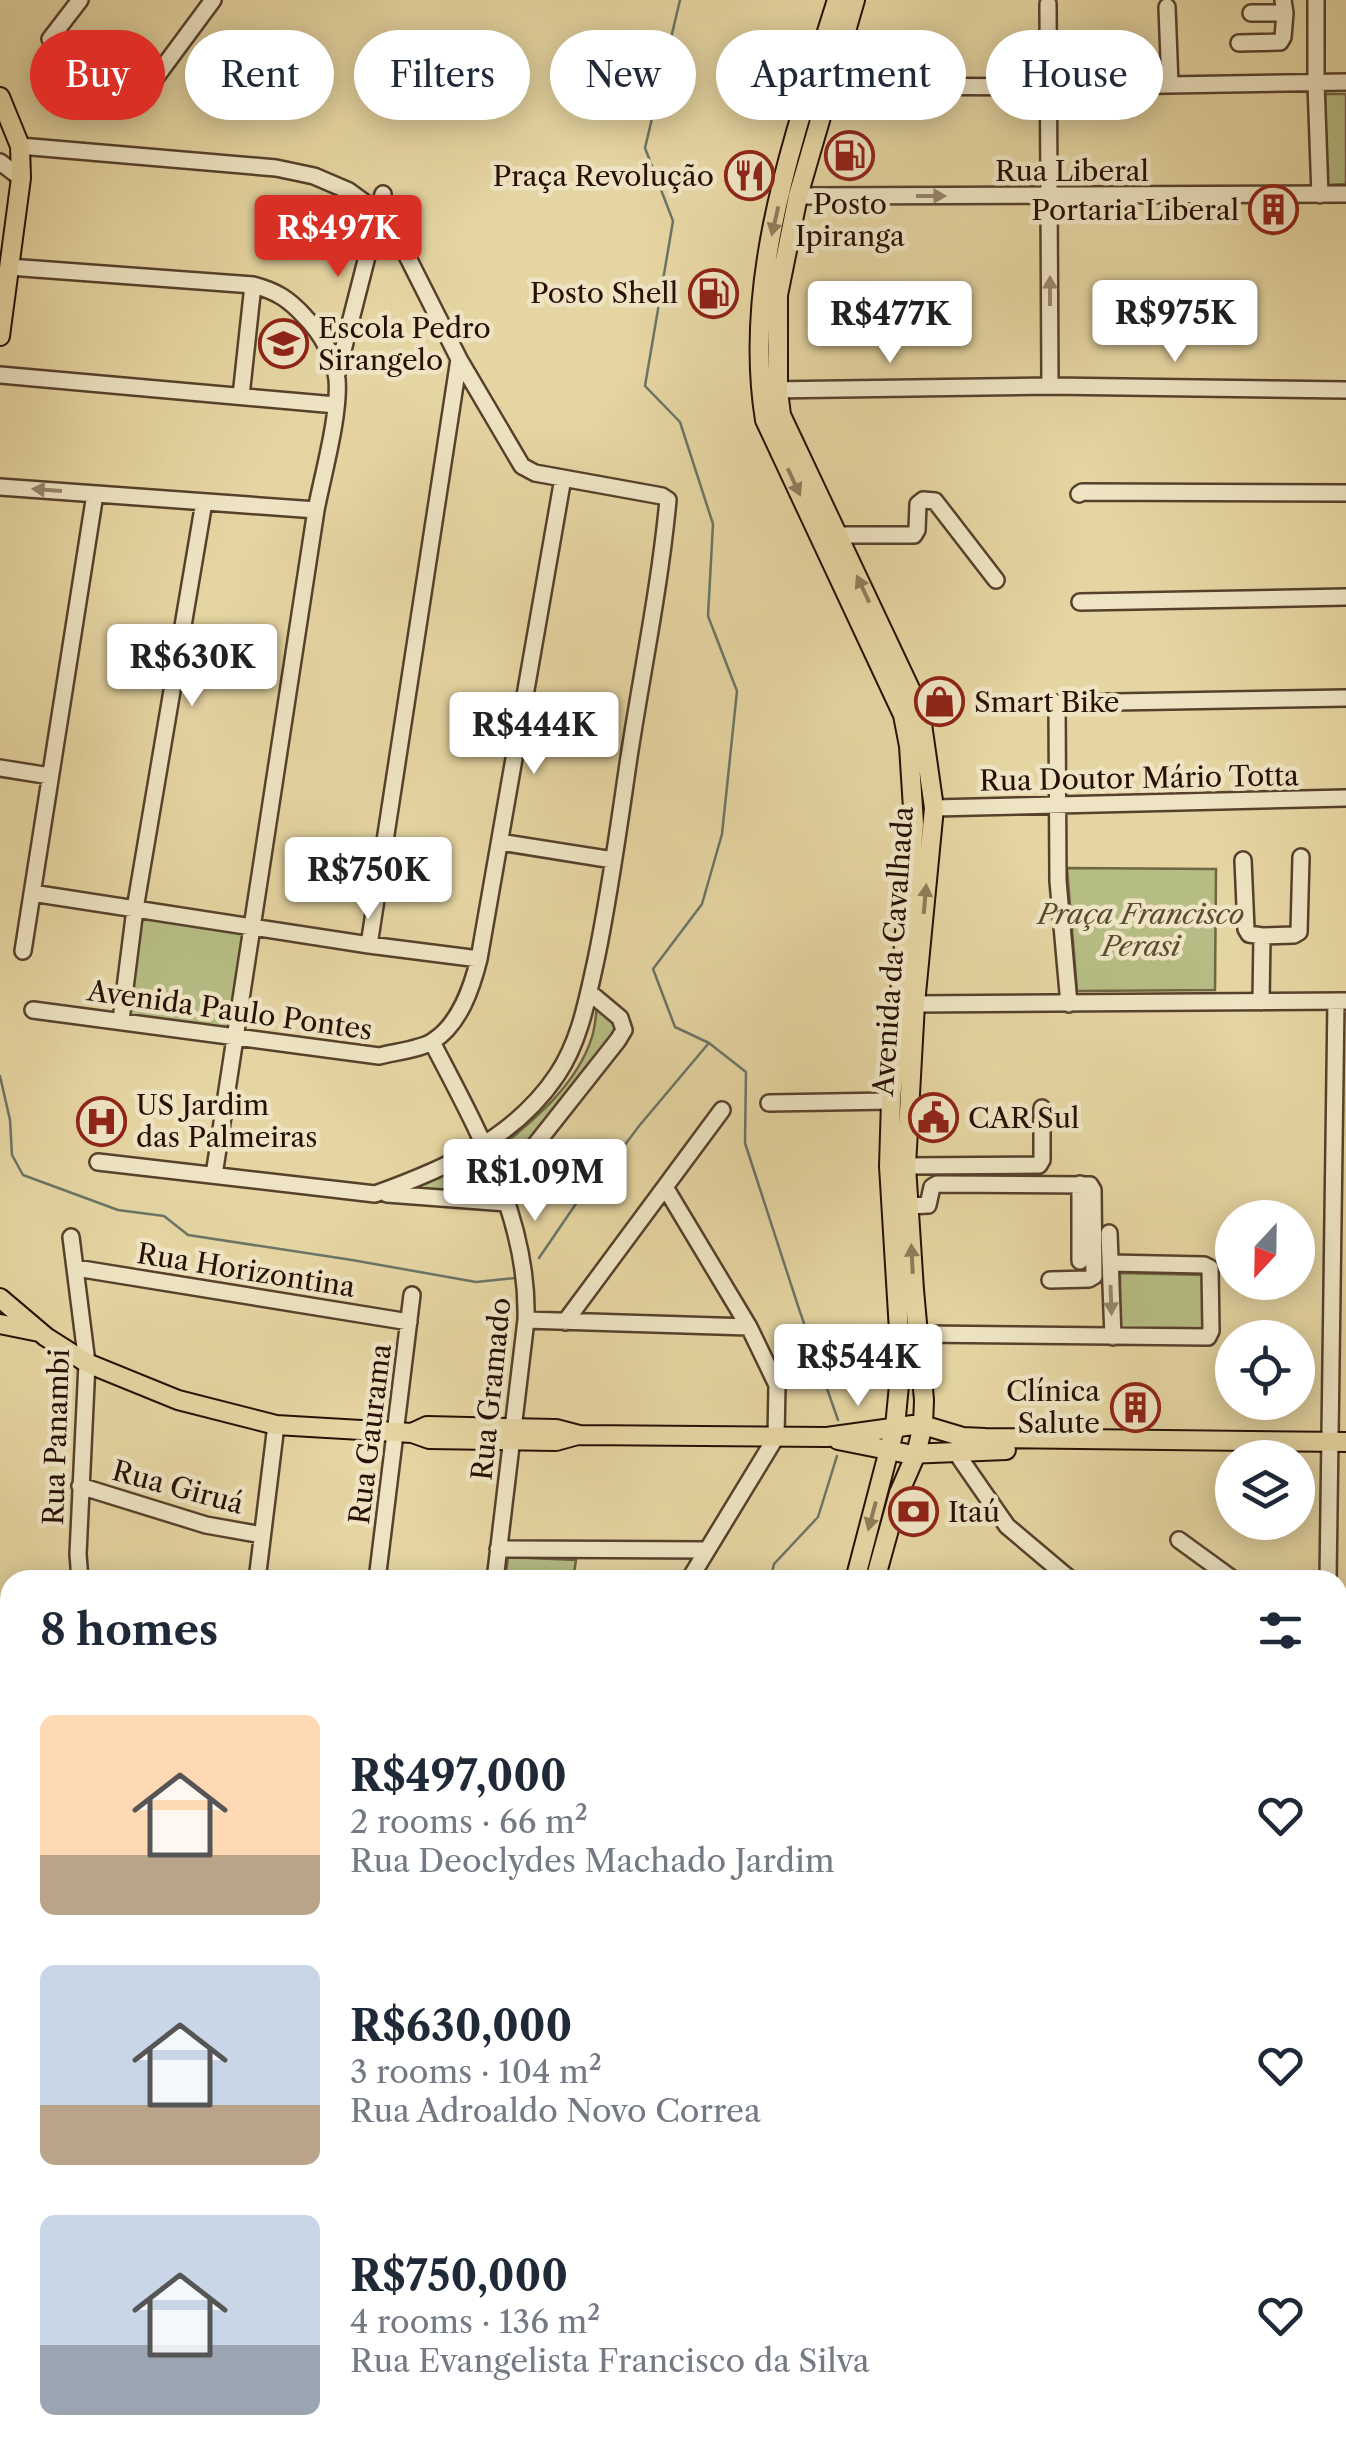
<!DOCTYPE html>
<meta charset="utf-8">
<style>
body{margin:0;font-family:"Libre Caslon Text",serif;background:#f6f6f7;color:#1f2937;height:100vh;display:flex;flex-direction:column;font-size:38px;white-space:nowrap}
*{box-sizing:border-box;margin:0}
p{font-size:32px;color:#747a83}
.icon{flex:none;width:55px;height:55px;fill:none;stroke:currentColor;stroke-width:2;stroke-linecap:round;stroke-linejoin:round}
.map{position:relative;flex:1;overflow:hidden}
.panel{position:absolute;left:0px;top:1570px;width:1348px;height:892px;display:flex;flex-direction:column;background:#fff;border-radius:30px 30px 0 0;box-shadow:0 5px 25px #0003}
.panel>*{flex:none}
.hud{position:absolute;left:30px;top:30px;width:1288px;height:90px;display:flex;gap:20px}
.needle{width:65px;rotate:202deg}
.controls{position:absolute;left:1215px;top:1200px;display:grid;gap:20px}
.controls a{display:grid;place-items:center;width:100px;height:100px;border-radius:50%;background:#fff;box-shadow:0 5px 25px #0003;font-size:50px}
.price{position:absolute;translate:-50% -85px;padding:0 22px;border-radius:10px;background:#fff;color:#222;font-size:32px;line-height:65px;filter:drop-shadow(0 2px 5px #0008)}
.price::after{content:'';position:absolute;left:50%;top:60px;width:30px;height:22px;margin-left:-15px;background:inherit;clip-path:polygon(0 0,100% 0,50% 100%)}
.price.active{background:#d93025;color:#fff}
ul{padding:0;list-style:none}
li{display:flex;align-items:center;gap:30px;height:250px;padding:0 40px}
li span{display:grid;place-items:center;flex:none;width:280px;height:200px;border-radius:15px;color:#555}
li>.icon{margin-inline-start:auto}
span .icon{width:120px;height:120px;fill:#fffc;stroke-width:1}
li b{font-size:42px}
h2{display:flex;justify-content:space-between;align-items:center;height:120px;padding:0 40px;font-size:42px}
.pill{padding:0 35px;border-radius:45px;background:#fff;box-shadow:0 5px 25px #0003;font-size:35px;line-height:90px}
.pill.active{background:#d93025;color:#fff}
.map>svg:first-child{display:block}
.green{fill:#b6bd84;stroke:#6f6644;stroke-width:2.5}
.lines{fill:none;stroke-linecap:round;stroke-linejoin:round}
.stream{stroke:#6a7566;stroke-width:2.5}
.minor-casing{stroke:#57412c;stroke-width:20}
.major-casing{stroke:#281005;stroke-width:22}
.minor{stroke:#eee4c3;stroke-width:15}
.major{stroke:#e5d5a2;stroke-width:18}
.oneway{fill:#95856e}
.oneway2{fill:#907c5b}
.labels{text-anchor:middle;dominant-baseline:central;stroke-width:9;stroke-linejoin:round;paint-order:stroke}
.street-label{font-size:28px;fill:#281005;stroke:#eee4c3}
.poi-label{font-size:28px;fill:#281005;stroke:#eee4c3;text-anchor:start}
.park-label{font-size:28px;font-style:italic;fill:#5a4d31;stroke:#eee4c3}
</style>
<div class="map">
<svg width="1346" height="2461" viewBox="0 0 1346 2461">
<rect width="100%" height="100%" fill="#e5d5a2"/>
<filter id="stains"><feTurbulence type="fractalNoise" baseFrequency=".002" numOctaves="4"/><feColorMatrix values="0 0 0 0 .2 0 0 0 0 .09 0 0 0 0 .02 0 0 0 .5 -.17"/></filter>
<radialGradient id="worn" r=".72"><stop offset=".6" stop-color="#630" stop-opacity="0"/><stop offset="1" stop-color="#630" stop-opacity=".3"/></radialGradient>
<!-- green -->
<path class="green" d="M1325 94H1346V184L1327 185Z
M1067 868 1216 869 1215 990 1077 991Z
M142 918 245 933 231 1033 128 1018Z
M597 1006 615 1017 619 1028 506 1175 496 1151C533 1121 577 1085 592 1037 595 1027 596 1016 597 1006Z
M481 1156 494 1185 486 1194 413 1189Z
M1120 1273 1204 1275 1203 1332 1120 1331Z
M508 1557 576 1560 573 1580H505Z"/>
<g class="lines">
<!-- stream -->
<path class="stream" d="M680 0 645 148 673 221 645 386 680 422 713 524 708 616 737 691 722 834 702 904 653 969 675 1027 709 1043 746 1072 745 1143 799 1309 838 1420
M0 1076 10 1120 12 1155 23 1175 118 1210 164 1216 188 1235 352 1260 476 1282 516 1278
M539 1258 584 1192 606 1170 639 1126 708 1044
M770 1580 774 1564 818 1517 837 1456"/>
<defs>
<path id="minor" d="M1316 0V83L1320 195
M1048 4 1050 386
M1167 7 1170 85
M1251 13H1285L1283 0
M50 39 80 0
M1239 43 1280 42 1283 37 1285 13
M830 86 1048 87 1346 82
M142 96 213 0
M20 146 276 168 314 176 349 191 379 213 398 238 459 359 522 466 535 473 662 496 668 500C660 586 642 672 629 757 619 825 610 893 596 960 587 1000 580 1041 557 1075 514 1139 445 1169 375 1194L98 1162
M0 162 21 178
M798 196 1346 194
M9 267 253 285C276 291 289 299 305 317 321 333 334 356 337 379 340 414 323 474 316 510L214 1175
M337 374 383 194
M0 375 336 405
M769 390 1050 386 1346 390
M241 396 253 285
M0 487 316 510
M1079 494 1082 492 1346 493
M837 535H914L917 530 918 504 923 500 935 501 996 580
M1080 602 1346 597
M0 768 50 776
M934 808 1346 798
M500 842 613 860
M1243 860 1246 929 1249 934 1262 936
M32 893 369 945 479 959
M369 945 459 359
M23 951 95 494
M1261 1002 1262 936 1294 935 1299 932 1301 857
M915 1004 1346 1001
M1069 1004 1058 881 1057 703 1346 698
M33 1010 379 1056C394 1052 422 1049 433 1041 460 1024 472 987 479 959L563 478
M121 1020 135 909 204 502
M432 1042C477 1129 529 1219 526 1320L495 1580
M769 1103 891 1101
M906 1166 1039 1165 1042 1160V1108
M502 1187 618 1040 624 1030 620 1018 589 992
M665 1187 749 1327 777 1385 776 1437 689 1580
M387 1194 507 1203
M909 1206 928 1205 932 1187 937 1184 1090 1185 1093 1190 1094 1276 1089 1279 1050 1280
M1109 1233 1113 1337
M71 1237 87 1363 78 1554 80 1580
M1080 1261V1184
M76 1268 409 1322
M526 1320 749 1327
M565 1322 722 1110
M919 1334 1208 1337 1211 1331 1210 1268 1204 1265 1110 1263
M955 1451 1007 1526 1071 1580
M80 1486 206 1525 262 1535
M1179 1540 1234 1580
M498 1549 707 1550
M257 1580 276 1425
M377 1580 412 1295
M1328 1580 1336 1001
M0 1711 10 1710
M1338 1765 1346 1770
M0 1835H10
M1338 1852H1346
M0 1998 10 1999
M0 2239 10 2248
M1338 2312 1346 2313
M0 2390 10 2378
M251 2452 261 2461
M218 2461 226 2452
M498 2461 506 2452
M755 2461 756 2452
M937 2461 938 2452"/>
<path id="major" d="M837 0C795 134 742 278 765 420L903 715 909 746 914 824 891 1101 889 1166 901 1364 895 1427 855 1580
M855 0 798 196 778 295V390L781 415 920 710 934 808 915 1004 906 1166 914 1290 924 1400 923 1425 916 1454 899 1493 875 1580
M0 97 20 146 21 178 0 336
M0 1298 46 1337 87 1363 178 1400 276 1425 412 1433 429 1439 556 1441 578 1435
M0 1324 39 1332
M412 1433 427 1426 556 1429 579 1435 827 1437 913 1425H923L963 1437 985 1438 1346 1442
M838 1440 908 1454 1006 1450
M0 2109 10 2105
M0 2129 10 2125
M0 2439 10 2447
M16 2452 26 2461"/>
</defs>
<!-- minor casing -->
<use href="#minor" class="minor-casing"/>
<!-- major casing -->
<use href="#major" class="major-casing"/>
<!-- minor -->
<use href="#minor" class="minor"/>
<!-- major -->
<use href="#major" class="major"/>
</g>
<!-- one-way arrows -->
<defs><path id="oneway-solid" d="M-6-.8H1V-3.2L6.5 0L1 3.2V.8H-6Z" transform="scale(2.5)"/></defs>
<g class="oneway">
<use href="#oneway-solid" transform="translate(931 196)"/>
<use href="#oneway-solid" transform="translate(1050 291) rotate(-90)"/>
<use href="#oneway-solid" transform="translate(47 490) rotate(-176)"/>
<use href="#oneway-solid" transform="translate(1111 1300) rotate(88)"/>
</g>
<g class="oneway2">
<use href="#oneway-solid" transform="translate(775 221) rotate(103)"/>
<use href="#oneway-solid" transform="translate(794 482) rotate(65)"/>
<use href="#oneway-solid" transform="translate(863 589) rotate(-115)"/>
<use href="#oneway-solid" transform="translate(925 899) rotate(-85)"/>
<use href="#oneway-solid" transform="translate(912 1259) rotate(-93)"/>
<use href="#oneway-solid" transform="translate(872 1516) rotate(105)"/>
</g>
<!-- icons -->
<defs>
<symbol id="fuel-ring" viewBox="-11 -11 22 22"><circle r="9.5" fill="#eee4c3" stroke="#8f2418" stroke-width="1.5"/><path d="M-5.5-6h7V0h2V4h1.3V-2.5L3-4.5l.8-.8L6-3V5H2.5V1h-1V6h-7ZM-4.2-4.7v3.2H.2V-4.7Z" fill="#8f2418"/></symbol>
<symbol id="restaurant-ring" viewBox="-11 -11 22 22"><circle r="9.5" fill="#eee4c3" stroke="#8f2418" stroke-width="1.5"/><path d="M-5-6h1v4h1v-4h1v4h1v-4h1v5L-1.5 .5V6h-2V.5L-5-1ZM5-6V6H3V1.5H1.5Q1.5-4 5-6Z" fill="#8f2418"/></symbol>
<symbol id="building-ring" viewBox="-11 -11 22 22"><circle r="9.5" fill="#eee4c3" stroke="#8f2418" stroke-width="1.5"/><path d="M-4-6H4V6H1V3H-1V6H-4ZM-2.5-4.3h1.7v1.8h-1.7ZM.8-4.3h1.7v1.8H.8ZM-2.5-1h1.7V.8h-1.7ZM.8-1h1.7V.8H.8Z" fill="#8f2418"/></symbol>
<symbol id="school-ring" viewBox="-11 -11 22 22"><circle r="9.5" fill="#eee4c3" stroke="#8f2418" stroke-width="1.5"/><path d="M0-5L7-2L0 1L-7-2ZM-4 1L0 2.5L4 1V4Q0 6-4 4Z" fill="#8f2418"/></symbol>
<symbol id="shop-ring" viewBox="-11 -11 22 22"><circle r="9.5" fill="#eee4c3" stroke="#8f2418" stroke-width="1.5"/><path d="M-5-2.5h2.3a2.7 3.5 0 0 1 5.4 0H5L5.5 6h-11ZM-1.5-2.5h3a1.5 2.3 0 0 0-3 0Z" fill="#8f2418"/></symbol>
<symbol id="civic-ring" viewBox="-11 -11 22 22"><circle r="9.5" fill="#eee4c3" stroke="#8f2418" stroke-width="1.5"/><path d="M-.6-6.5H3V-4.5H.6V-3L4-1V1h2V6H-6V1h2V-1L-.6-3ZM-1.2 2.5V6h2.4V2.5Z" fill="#8f2418"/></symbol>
<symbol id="hospital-ring" viewBox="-11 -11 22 22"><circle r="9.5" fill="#eee4c3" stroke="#8f2418" stroke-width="1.5"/><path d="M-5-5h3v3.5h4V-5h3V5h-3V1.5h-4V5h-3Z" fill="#8f2418"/></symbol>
<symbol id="bank-ring" viewBox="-11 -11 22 22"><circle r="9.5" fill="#eee4c3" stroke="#8f2418" stroke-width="1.5"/><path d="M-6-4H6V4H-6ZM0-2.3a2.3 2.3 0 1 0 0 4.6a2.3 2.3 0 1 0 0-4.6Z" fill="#8f2418"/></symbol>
</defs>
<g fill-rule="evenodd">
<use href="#fuel-ring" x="822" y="128" width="55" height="55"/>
<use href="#restaurant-ring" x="722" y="148" width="55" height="55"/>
<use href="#building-ring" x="1246" y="182" width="55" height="55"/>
<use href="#fuel-ring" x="686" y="266" width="55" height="55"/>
<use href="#school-ring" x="256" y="316" width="55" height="55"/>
<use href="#shop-ring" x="912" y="674" width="55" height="55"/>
<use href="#civic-ring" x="906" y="1090" width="55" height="55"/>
<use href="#hospital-ring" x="74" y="1094" width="55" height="55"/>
<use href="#building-ring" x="1108" y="1380" width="55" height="55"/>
<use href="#bank-ring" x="886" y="1484" width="55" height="55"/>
</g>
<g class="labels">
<!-- street labels -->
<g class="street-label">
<text x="1072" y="171">Rua Liberal</text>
<text transform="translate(1139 778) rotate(-1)">Rua Doutor Mário Totta</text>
<text transform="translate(893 951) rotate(-86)">Avenida da Cavalhada</text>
<text transform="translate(230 1010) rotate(8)">Avenida Paulo Pontes</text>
<text transform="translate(246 1270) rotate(9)">Rua Horizontina</text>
<text transform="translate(491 1389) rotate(-84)">Rua Gramado</text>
<text transform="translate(370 1434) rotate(-83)">Rua Gaurama</text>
<text transform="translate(56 1437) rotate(-88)">Rua Panambi</text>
<text transform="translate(178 1487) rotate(15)">Rua Giruá</text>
</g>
<!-- poi labels -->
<g class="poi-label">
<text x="714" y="176" text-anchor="end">Praça Revolução</text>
<text x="850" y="204" text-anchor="middle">Posto<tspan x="850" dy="32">Ipiranga</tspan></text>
<text x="1239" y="210" text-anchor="end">Portaria Liberal</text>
<text x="678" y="293" text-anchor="end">Posto Shell</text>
<text x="318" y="328">Escola Pedro<tspan x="318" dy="32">Sirangelo</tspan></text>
<text x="974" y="702">Smart Bike</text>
<text x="136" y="1105">US Jardim<tspan x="136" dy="32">das Palmeiras</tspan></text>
<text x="968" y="1118">CAR Sul</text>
<text x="1100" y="1391" text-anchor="end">Clínica<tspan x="1100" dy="32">Salute</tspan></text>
<text x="948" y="1512">Itaú</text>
</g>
<!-- park labels -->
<g class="park-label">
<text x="1141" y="914">Praça Francisco<tspan x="1141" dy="32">Perasi</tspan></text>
</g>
</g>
<rect width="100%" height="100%" filter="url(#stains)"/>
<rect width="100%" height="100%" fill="url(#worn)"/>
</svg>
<div class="controls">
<a><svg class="needle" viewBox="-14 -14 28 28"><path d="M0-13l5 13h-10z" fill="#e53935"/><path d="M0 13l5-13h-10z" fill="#747a83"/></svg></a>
<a><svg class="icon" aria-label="locate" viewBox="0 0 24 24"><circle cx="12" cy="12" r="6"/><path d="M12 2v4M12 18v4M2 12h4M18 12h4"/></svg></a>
<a><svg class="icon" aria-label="layers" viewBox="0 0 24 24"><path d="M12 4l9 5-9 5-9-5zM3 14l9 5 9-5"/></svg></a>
</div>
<b class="price active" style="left:338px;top:280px">R$497K</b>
<b class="price" style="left:1175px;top:365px">R$975K</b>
<b class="price" style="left:890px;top:366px">R$477K</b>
<b class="price" style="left:192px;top:709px">R$630K</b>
<b class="price" style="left:534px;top:777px">R$444K</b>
<b class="price" style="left:368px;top:922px">R$750K</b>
<b class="price" style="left:535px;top:1224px">R$1.09M</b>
<b class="price" style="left:858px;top:1409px">R$544K</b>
<div class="hud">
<a class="pill active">Buy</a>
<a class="pill">Rent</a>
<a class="pill">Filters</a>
<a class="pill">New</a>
<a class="pill">Apartment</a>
<a class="pill">House</a>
</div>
<section class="panel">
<h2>8 homes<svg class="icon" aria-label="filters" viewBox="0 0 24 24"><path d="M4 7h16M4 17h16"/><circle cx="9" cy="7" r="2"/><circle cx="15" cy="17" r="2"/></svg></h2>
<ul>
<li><span style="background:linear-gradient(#ffd9b3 70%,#b9a48a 0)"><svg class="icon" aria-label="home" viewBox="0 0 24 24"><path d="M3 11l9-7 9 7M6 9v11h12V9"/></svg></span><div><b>R$497,000</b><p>2 rooms · 66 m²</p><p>Rua Deoclydes Machado Jardim</p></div><svg class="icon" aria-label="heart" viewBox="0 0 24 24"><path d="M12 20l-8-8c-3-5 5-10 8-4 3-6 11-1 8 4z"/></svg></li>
<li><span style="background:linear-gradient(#c9d6e8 70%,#b9a48a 0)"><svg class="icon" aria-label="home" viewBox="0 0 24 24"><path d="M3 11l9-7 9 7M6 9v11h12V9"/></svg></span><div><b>R$630,000</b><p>3 rooms · 104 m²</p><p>Rua Adroaldo Novo Correa</p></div><svg class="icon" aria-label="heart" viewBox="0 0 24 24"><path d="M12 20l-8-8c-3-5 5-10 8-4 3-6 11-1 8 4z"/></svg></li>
<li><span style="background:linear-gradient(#c9d6e8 65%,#9aa5b1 0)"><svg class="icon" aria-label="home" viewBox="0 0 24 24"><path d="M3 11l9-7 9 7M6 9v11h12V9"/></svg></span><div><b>R$750,000</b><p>4 rooms · 136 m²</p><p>Rua Evangelista Francisco da Silva</p></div><svg class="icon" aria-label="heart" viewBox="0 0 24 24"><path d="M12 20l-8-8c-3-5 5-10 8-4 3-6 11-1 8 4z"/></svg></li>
</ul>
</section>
</div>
